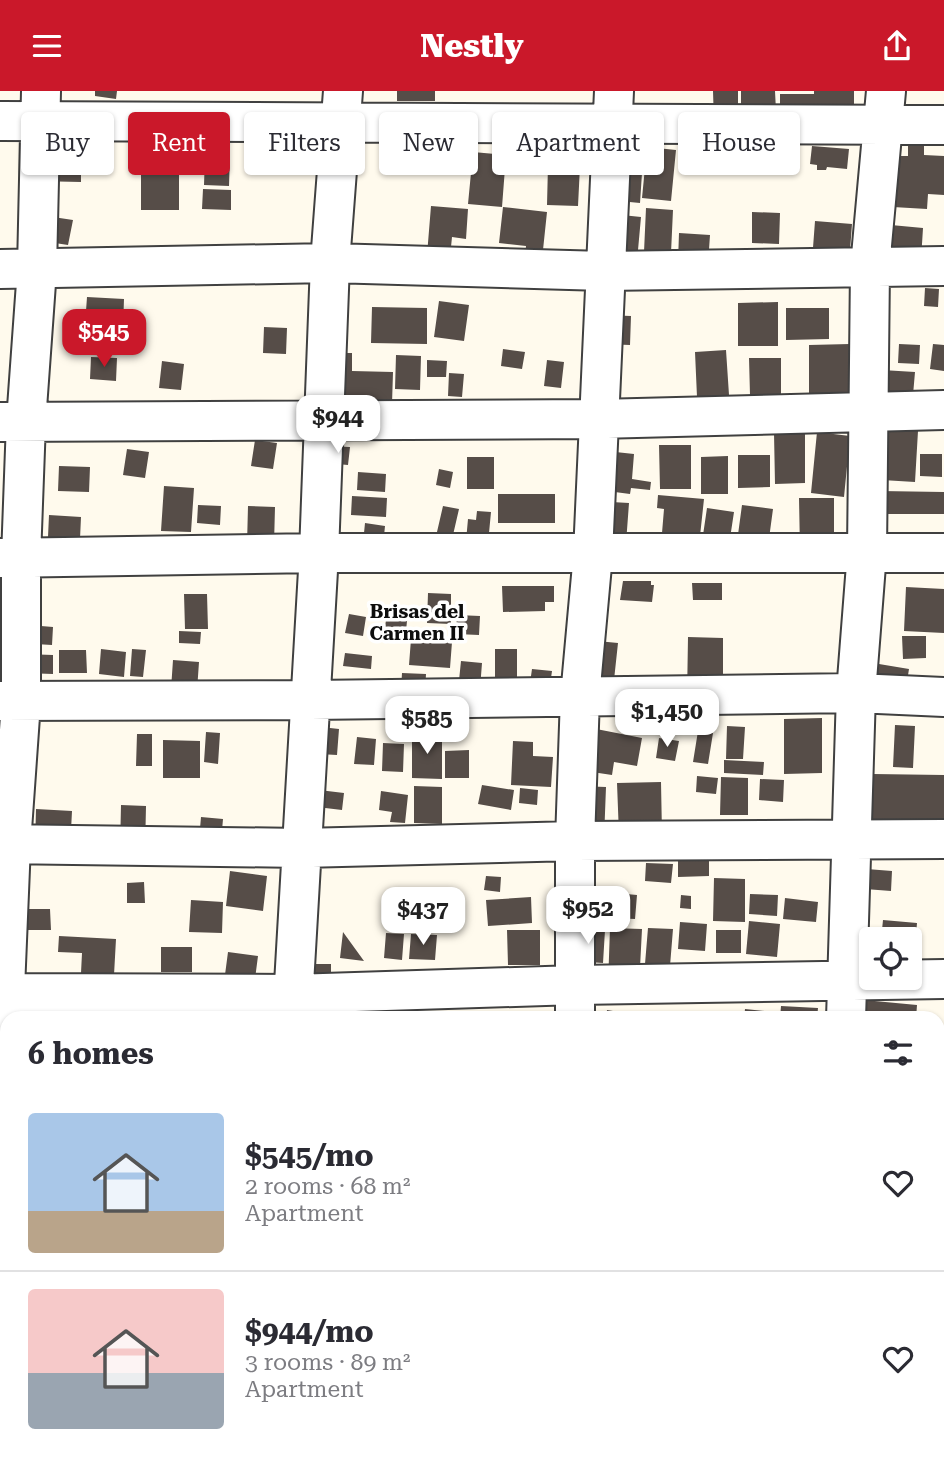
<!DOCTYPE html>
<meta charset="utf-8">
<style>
body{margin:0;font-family:"Roboto Serif",serif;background:#f2f2f3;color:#2b2b33;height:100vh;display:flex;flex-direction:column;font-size:26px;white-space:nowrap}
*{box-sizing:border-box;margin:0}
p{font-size:23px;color:#7c7c81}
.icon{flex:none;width:38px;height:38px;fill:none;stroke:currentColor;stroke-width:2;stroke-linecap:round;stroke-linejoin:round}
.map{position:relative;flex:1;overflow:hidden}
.side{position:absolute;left:0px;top:920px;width:945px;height:450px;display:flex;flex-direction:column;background:#fff;border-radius:21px 21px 0 0;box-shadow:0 2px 5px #0004}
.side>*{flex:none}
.top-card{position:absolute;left:21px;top:21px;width:903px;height:63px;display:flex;gap:14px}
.tools{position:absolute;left:859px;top:836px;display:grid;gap:14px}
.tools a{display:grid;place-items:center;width:63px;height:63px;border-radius:7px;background:#fff;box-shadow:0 2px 5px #0004;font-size:35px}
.price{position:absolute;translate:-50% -60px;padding:0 16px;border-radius:14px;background:#fff;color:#222;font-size:23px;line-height:46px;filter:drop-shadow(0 2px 4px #0008)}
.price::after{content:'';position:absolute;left:50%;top:42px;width:21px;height:16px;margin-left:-10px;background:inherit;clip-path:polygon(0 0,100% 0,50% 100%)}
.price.active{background:#ca182a;color:#fff}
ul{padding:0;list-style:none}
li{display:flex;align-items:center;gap:21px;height:175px;padding:0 28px}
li+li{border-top:2px solid #e1e1e2}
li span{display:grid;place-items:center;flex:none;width:196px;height:140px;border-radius:7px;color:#555}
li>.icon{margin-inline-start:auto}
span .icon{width:84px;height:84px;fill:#fffc;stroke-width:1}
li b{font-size:30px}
h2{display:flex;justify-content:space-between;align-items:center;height:84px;padding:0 28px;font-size:30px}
.tag{padding:0 24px;border-radius:7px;background:#fff;box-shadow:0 2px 5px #0004;font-size:24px;line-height:63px}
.tag.active{background:#ca182a;color:#fff}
header{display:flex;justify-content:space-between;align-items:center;height:91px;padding:0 28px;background:#ca182a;color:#fff;font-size:32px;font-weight:800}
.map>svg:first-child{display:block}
.building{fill:#564d48}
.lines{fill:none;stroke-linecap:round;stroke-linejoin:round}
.minor-casing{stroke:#404040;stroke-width:42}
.minor{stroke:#fff;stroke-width:38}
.labels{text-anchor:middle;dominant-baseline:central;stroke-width:7;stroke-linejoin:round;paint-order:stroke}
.neighbourhood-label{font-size:19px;font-weight:bold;fill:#0d0d0d;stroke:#fff}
</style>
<header><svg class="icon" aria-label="menu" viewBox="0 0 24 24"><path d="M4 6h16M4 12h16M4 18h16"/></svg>Nestly<svg class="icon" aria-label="share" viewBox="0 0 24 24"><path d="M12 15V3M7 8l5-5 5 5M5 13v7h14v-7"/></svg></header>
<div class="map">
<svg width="944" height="1369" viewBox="0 0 944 1369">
<rect width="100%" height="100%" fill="#fffaed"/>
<!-- building -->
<path class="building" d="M95 0H117L116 8 95 5Z
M397 0H435V10H397Z
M713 0H738V32H714Z
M741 0H775L776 20 741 21Z
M814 0H854V36L780 24V3H814Z
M908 52 924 53V64L944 65V104L928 103 927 118 893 116 895 65H908Z
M812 55 849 58 847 78 827 76 826 79H817V74L810 73Z
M647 56 676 59 671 110 642 107Z
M473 61 506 64 502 116 468 113Z
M205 63 230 64 229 95 204 94Z
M36 64 81 66V91L36 90Z
M634 66 643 67 640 112 609 109 620 80 633 81Z
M141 68H179V119H141Z
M548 74 580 75 578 115 547 114Z
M203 98 231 99V119L202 118Z
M431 115 468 118 466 148 452 146 450 166 427 164Z
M503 116 547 121 541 178 524 176 526 155 499 152Z
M646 117 673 119 671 162 644 161Z
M752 121 780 122 779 153 752 152Z
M33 123 73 129 68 154 29 148Z
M612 123 641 126 637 170 608 168Z
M815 130 852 133 849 173 812 170Z
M891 134 923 137 921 169 889 166Z
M679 142 710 144 708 173 678 171Z
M925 197 939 198 938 216 924 215Z
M87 206 124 208 123 237 85 234Z
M439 210 469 214 464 250 434 246Z
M778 211V255H738V212Z
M372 216 427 217V253L371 252Z
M786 217H829V248L786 249Z
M604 224 631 225 630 254 603 253Z
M264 236 287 237 286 263 263 262Z
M84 248 119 250 118 263 83 261Z
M850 253 851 304 809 317V254Z
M899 253 920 254 919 273 898 272Z
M933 253 944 254V280L930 278Z
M503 258 525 261 522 278 501 275Z
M726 259 729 304 697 306 695 261Z
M329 262H352V280L393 281 392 313 329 311Z
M396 264 421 265 420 299 395 298Z
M91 266 117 267 116 290 90 288Z
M749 267H781V303L750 304Z
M427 269 447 270 446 286H427Z
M547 269 564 271 561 297 544 295Z
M162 270 184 273 181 299 159 297Z
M882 279 915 281 913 304 880 302Z
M449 282 464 283 462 306 448 305Z
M877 338 918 340 915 391 882 389Z
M817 341 850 345 844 406 811 402Z
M774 342H805V392L775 393Z
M255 349 277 352 273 378 251 375Z
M659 354H691V398H660Z
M328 355 350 356 348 374 326 372Z
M127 358 149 361 145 387 123 384Z
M597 359 634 363 632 388 651 391 650 399 631 397 630 403 592 398Z
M920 363H942V386L920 385Z
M738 364H770V396L738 397Z
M728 365V403H701V366Z
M467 366H494V398H467Z
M59 375 90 376 89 401 58 400Z
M439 378 453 381 450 397 436 394Z
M358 381 386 383 385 401 357 399Z
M164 395 194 397 191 441 161 440Z
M880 400 944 401V423H880Z
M498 403H555V432H498Z
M658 404 704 408 700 445 662 442 664 418 657 417Z
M352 405 387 407 386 426 351 424Z
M799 407H834V458L800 459Z
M594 410 629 412 625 466Z
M198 414 221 415 220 434 197 432Z
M742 414 773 418 768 455 737 451Z
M248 415 275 416 274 454H247Z
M443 415 459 418 453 444 437 441Z
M707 417 734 421 729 454 702 451Z
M477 420 491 421 487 463 465 461 468 428 476 429Z
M49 424 81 426 80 448 48 446Z
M365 432 385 435 383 455 363 452Z
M623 490H651V494H654L652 511 620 509Z
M692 492H722V509H693Z
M502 495H554V511H545V520L503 521Z
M906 496 944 498V542L904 540Z
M428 502 451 503V533L427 532Z
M184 503H207L208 538H185Z
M387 518 408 520 405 550 384 548Z
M349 523 366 526 363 545 345 542Z
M457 524 480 525 479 544 456 543Z
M29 534 53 536 52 554 18 552Z
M179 540 201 541 200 553 179 552Z
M902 545H926V567L903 568Z
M688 546 723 547V607H687Z
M411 548 452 551 450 577 409 574Z
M587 549 618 552 614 589 584 587Z
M101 558 126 561 124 586 99 583Z
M132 558 146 559 143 586 130 585Z
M495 558H517V587H495Z
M59 559H86L87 582H59Z
M345 562 372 565 371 578 343 575Z
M25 563 53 564V583L24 582Z
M173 569 199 571 196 614 170 613Z
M461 570 482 572 479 611 457 609Z
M867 571 909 578 905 603 863 596Z
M532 578 552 580 550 594 530 592Z
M402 582 426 583 425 600 401 599Z
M822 627V682L784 683V628Z
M895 634 915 635 913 677 893 676Z
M581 635 642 647 637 675 614 671 612 684 592 681Z
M727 635 745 636 743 668H726Z
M321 636 339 638 337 664 319 663Z
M698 640 713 642 708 673 693 671Z
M206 641 220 642 218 673 204 671Z
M412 642H442V688L412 687Z
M137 643H152V675H136Z
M357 646 376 648 374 674 354 673Z
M659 647 679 650 675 670 656 667Z
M163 649 200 650V687H163Z
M513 650 533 651V665L553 666 551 696 511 694Z
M383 652 404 653 403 681 382 680Z
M469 659V687H445V660Z
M724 669 764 671 763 684 724 682Z
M873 683 944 684V735L873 734Z
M697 685 718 687 716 703 696 701Z
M721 686 748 687V724H720Z
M760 688 784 689 783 711 759 709Z
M661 691 662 743 619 744 617 692Z
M482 694 514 699 511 719 478 713Z
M414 695 442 696V733L414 732Z
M578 695 606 696 604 748 576 747Z
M520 697 538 699 537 714 519 712Z
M319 699 344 702 342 719 317 716Z
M381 700 408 704 405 732 390 731 392 721 379 719Z
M121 714 146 715 145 760 120 759Z
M36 718 72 720 70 759 35 757Z
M201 726 223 728 221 751 199 749Z
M709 768V785L678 786V769Z
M646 772 673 773 671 792 645 790Z
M854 777 892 780 891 800 852 797Z
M230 780 267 785 263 820 226 815Z
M486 785 501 786 500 801 484 799Z
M714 787 745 788V831L713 830Z
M144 791 145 812H127V792Z
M390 797 418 799 415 834 387 833Z
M615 802 637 804 635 828 613 827Z
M750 803 778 804 777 825 749 823Z
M681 804 691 805V818L680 817Z
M531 806 532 832 488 835 486 809Z
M785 807 818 811 816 831 783 828Z
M191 809 223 811 222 842 189 841Z
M582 810 611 811 610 832 582 831Z
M18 818H50L51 839H19Z
M883 829 917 832 913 880H910V849H881Z
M749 830 780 833 777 866 746 863Z
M680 831 707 833 705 860 678 858Z
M574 837 605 839 603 872 571 870Z
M610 837 642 838 639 896 608 894Z
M648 837 673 838 670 875 645 873Z
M507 839H540V874H508Z
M716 839H741V862H716Z
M343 841 364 870 340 867Z
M386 842 404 843 402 869 384 867Z
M411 843 437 844 435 869 409 868Z
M59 845 116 848 114 884 81 882 82 862 58 861Z
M161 856H192V881H161Z
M228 861 258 865 253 903 223 899Z
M306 873H331V898L306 899Z
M864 909 917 914 916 928H862Z
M781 915 818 917 817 928H780Z
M745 918 774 921V928H744Z
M607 919 637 924 636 928H606Z
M944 937V962L938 963V938Z
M3 1069H7V1101L0 1095Z
M938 1071 944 1072V1108H938Z
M938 1134H944V1168H938Z
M938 1240H944V1269L938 1268Z
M938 1280H944V1317H938Z
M100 1363H122L121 1369H99Z
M318 1363 345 1366 344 1369H317Z
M734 1363H774V1369H734Z
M907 1363H932V1369H908Z
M43 1364 44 1369H10L9 1365Z"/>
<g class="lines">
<defs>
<path id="minor" d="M0 30 944 34
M0 178 330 172 604 180 944 175
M1 331 598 328 944 319
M0 467 319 462H944
M0 610 311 609 856 602 944 606
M0 753 302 757 575 750 944 748
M0 902 293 903 576 894 944 888
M292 928 319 462 330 172 343 0
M575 928V750L580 606 593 463 614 0
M846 928 856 602 867 461 870 176 886 0
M0 1019 11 753 21 611V467L26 331 37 178 41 0
M938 1034H944
M0 1114V1241
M938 1183H944
M938 1330H944
M0 1337H7
M267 1369V1363
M822 1369 823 1363"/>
</defs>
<!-- minor casing -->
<use href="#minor" class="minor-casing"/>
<!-- minor -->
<use href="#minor" class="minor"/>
</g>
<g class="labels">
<!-- neighbourhood labels -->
<g class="neighbourhood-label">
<text x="417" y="520">Brisas del<tspan x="417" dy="22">Carmen II</tspan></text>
</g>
</g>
</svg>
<div class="tools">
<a><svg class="icon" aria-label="locate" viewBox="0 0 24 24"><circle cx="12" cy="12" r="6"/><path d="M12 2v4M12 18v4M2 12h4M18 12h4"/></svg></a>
</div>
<b class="price active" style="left:104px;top:278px">$545</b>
<b class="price" style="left:338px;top:364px">$944</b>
<b class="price" style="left:667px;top:658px">$1,450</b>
<b class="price" style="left:427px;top:665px">$585</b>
<b class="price" style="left:588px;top:855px">$952</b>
<b class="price" style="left:423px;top:856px">$437</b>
<div class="top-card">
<a class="tag">Buy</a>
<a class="tag active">Rent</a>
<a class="tag">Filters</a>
<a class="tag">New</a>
<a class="tag">Apartment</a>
<a class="tag">House</a>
</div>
<section class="side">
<h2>6 homes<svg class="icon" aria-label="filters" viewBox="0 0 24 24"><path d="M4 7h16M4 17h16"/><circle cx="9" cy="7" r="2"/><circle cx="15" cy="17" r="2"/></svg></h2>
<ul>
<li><span style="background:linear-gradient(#a9c7e8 70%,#b9a48a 0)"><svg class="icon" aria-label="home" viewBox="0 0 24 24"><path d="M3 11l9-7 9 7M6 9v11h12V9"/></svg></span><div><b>$545/mo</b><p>2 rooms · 68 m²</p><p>Apartment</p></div><svg class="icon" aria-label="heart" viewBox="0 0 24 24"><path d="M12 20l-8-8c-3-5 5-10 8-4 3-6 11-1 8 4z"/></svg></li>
<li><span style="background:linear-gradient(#f6c9c9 60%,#9aa5b1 0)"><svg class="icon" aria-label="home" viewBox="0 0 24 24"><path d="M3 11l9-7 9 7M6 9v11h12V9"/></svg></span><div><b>$944/mo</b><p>3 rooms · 89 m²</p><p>Apartment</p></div><svg class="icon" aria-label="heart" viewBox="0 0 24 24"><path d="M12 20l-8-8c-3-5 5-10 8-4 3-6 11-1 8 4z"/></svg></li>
</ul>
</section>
</div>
